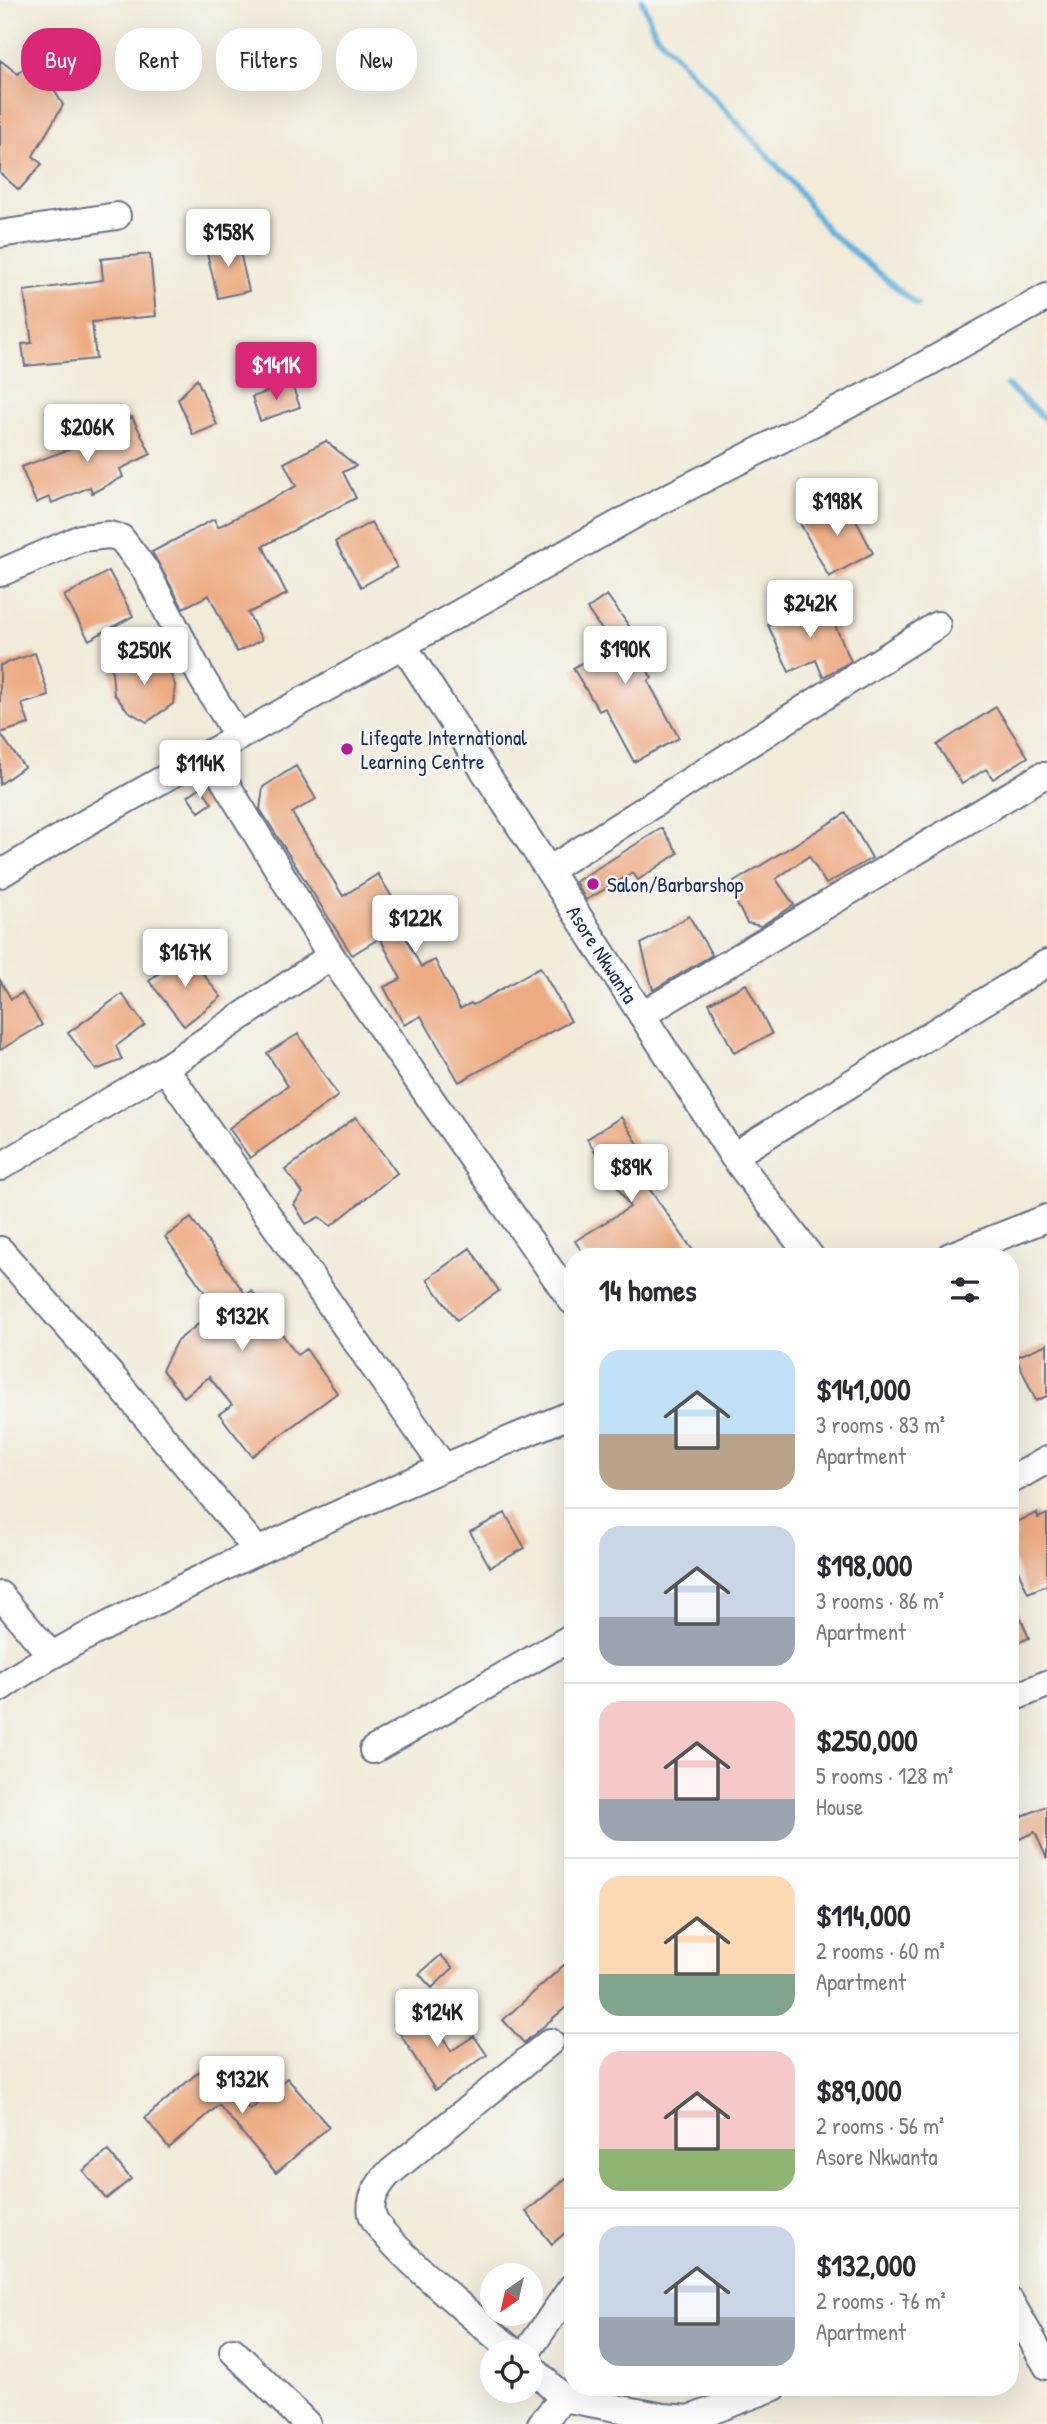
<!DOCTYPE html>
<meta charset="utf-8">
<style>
body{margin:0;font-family:"Patrick Hand",sans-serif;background:#f7f7f7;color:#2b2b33;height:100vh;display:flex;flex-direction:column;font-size:26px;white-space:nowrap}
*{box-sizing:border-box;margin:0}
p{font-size:23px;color:#7c7c81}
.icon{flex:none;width:38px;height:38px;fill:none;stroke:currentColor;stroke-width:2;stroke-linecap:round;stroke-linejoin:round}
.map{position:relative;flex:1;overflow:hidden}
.side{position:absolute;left:564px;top:1248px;width:455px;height:1148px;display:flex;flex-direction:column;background:#fff;border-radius:28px;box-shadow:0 7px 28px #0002}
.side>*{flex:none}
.guide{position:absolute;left:21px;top:28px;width:438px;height:63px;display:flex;gap:14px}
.needle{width:46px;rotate:214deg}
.buttons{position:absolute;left:480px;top:2263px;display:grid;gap:14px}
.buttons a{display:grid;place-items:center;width:63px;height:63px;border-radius:50%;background:#fff;box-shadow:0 7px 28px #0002;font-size:35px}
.price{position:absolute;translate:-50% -60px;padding:0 16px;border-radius:7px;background:#fff;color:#222;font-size:23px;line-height:46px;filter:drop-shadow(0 2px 4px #0008)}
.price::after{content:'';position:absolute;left:50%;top:42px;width:21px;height:16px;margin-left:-10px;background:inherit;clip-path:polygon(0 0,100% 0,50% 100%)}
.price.selected{background:#db2777;color:#fff}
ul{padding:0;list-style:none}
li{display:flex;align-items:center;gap:21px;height:175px;padding:0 35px}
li+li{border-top:2px solid #e1e1e2}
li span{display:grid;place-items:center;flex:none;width:196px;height:140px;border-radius:21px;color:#555}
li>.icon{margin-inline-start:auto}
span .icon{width:84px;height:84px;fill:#fffc;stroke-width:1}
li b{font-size:30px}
h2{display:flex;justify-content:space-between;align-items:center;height:84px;padding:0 35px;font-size:30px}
.chip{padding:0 24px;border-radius:28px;background:#fff;box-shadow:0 7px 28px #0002;font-size:24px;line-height:63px}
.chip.selected{background:#db2777;color:#fff}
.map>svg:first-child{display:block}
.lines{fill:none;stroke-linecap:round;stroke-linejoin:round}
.stream{stroke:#62b2dc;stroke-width:6}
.building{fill:#ecab82}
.minor-casing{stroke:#667189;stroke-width:30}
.minor{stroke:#fff;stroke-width:26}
.poi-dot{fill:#b5179e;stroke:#f6f6f2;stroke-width:2.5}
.labels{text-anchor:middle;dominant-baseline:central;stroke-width:5;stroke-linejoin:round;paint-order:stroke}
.poi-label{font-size:21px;fill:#1b2f5e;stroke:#f6f6f2;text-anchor:start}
.street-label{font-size:21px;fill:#1b2f5e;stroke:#f6f6f2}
</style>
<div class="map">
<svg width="1047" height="2424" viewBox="0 0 1047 2424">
<rect width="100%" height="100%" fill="#f6f6f2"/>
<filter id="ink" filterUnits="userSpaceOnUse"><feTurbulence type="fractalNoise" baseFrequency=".0143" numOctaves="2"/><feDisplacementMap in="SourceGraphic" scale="14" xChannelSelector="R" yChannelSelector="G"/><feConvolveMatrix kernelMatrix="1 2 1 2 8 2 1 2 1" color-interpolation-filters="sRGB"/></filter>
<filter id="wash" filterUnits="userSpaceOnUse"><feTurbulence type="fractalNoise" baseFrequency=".00686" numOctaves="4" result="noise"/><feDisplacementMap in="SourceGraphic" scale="28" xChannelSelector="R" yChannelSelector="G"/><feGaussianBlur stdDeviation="1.57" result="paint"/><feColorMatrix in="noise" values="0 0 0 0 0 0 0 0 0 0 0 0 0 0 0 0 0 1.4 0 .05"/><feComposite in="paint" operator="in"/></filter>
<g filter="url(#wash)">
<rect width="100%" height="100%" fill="#f1ebd8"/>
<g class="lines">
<!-- stream -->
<path class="stream" d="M642 0 655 33 790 180 827 230 917 305
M1007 385 1047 421"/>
</g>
<g id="blocks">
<!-- building -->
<path class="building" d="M36 55 67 85 53 88 63 105 33 156 42 164 19 190 0 173V60L18 74Z
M236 235 249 291 218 298 207 253Z
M150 254 156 316 92 322 96 359 25 366 22 344 32 343 24 291 103 280 101 259Z
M197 379 217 425 193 435 178 399Z
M291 383 300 407 260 421 252 397Z
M132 417 151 454 120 469 123 477 92 493 90 487 52 503 49 497 36 503 21 467 67 450Z
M326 441 356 466 343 472 356 498 263 546 287 594 248 613 262 640 237 652 209 595 183 608 152 552 214 519 218 527 296 486 284 463Z
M845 499 873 553 829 577 800 523Z
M371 522 397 567 361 587 335 542Z
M109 571 133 616 89 640 64 596Z
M607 595 639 640 631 645 652 678 648 681 679 738 634 762 605 708 599 711 573 668 612 644 587 609Z
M824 601 851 661 823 677 816 660 789 672 768 625Z
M35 653 49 696 22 704 29 724 0 733 24 767 0 784V665Z
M164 658 175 685 173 704 147 722 128 711 114 694 111 662Z
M996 707 1028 757 993 779 986 769 962 784 937 745Z
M296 766 316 799 292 813 343 896 378 874 407 922 400 926 421 967 435 960 460 1009 471 1003 473 1005 540 967 571 1021 459 1082 421 1016 404 1025 384 987 401 979 380 938 352 955 260 809 263 787Z
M201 787 212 803 199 812 188 796Z
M846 813 872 858 826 884 809 856 776 879 794 905 761 926 747 923 736 902 734 882Z
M662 828 678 853 638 880 633 873 586 900 575 882Z
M689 916 712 955 653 990 641 944Z
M186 952 221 997 184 1026 149 981Z
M0 980 11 999 22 993 42 1025 0 1050Z
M746 984 772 1034 734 1053 709 1003Z
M122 994 145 1025 116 1046 122 1060 96 1070 68 1033Z
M298 1034 338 1096 250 1158 229 1128 288 1086 267 1053Z
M356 1117 397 1173 331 1226 319 1217 306 1224 294 1204 303 1193 285 1170Z
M621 1117 654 1169 641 1177 697 1256H585L575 1241 630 1207 587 1139Z
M191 1218 246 1295 252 1291 297 1355 306 1349 337 1393 252 1456 219 1414 232 1405 209 1377 184 1397 162 1370 176 1342 217 1309 165 1237Z
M470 1248 499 1291 457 1320 427 1279Z
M1047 1344V1396L1036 1401 1016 1357Z
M505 1513 525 1548 490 1567 470 1532Z
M1037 1513 1038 1518 1047 1514V1585L1028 1593 1010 1552V1540L1017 1537 1012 1524Z
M1010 1593 1029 1638 1010 1646Z
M1047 1806V1859L1035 1832 1010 1843V1821Z
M441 1955 453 1968 432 1988 419 1974Z
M564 1965 572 1974V2002L524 2043 503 2020Z
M424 2006 451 2051 474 2036 487 2055 435 2090 394 2024Z
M209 2063 250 2110 287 2078 329 2127 276 2173 219 2105 169 2148 145 2118Z
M108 2151 131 2179 106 2199 83 2171Z
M572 2173V2227L552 2244 526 2212Z"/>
</g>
</g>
<g filter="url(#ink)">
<use href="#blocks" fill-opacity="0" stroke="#667189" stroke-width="2"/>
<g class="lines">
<defs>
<g id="minor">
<path d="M0 234 117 216"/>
<path d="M0 573 81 538 109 535 121 538 146 571 202 678 238 737"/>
<path id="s1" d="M403 645 733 1156 810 1256"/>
<path d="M208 754 331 956 572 1301"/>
<path d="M549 870 937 625"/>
<path d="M0 874 94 818 645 509 897 380 1047 297"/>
<path d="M642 1015 1042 776H1047"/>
<path d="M165 1068 443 1466"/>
<path d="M733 1156 1047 963"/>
<path d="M0 1167 165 1068 331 956"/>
<path d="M0 1250 116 1381 257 1550"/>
<path d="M950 1256 1047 1218"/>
<path d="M1010 1481 1047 1460"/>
<path d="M0 1595 50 1654"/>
<path d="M0 1688C52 1651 111 1624 168 1595 300 1528 435 1470 572 1414"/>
<path d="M1010 1699 1047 1684"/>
<path d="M373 1750 572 1637"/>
<path d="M1010 2301 1047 2366"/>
<path d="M233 2351 307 2424"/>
<path d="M514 2352C490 2331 376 2237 372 2214 369 2198 378 2186 387 2175L550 2042"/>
<path d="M527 2352 572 2287"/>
<path d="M530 2366 563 2398 664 2417 690 2419 774 2387"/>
<path d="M541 2424 563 2398"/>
</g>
</defs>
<!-- minor casing -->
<use href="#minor" class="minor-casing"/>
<!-- minor -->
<use href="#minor" class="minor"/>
</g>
</g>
<!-- markers -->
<g class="poi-dot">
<circle cx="347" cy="749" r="7"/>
<circle cx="593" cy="884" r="7"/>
</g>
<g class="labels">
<!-- poi labels -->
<g class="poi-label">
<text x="361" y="737">Lifegate International<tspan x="361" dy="24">Learning Centre</tspan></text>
<text x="607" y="884">Salon/Barbarshop</text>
</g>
<!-- street labels -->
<g class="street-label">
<text stroke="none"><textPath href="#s1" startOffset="368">Asore Nkwanta</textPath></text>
</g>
</g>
</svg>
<div class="buttons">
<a><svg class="needle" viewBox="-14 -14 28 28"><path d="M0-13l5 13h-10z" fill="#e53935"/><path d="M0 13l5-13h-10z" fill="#7c7c81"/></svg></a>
<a><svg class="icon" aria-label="locate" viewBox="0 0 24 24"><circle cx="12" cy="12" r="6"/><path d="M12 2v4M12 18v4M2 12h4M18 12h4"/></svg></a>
</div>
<b class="price" style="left:228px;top:269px">$158K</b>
<b class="price selected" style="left:276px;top:402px">$141K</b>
<b class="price" style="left:87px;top:464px">$206K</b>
<b class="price" style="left:837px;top:538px">$198K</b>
<b class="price" style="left:810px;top:640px">$242K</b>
<b class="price" style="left:625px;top:686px">$190K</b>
<b class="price" style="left:144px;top:687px">$250K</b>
<b class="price" style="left:200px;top:800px">$114K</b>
<b class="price" style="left:415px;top:955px">$122K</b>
<b class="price" style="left:185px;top:989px">$167K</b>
<b class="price" style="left:631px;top:1204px">$89K</b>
<b class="price" style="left:242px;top:1353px">$132K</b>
<b class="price" style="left:437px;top:2049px">$124K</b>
<b class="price" style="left:242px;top:2116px">$132K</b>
<div class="guide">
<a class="chip selected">Buy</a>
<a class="chip">Rent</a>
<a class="chip">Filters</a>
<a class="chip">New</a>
</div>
<section class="side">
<h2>14 homes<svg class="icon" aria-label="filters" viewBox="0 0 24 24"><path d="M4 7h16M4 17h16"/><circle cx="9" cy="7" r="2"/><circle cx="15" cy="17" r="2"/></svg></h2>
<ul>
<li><span style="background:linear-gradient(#bfe0f5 60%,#b9a48a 0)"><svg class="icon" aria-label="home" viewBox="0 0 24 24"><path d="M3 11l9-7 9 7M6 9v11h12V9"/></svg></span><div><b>$141,000</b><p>3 rooms · 83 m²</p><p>Apartment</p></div></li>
<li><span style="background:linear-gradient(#c9d6e8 65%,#9aa5b1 0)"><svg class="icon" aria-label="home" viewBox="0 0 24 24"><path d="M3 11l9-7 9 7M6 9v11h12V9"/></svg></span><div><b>$198,000</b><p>3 rooms · 86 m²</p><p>Apartment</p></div></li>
<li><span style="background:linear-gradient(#f6c9c9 70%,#9aa5b1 0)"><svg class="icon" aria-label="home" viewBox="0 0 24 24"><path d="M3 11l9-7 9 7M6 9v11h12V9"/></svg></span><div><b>$250,000</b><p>5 rooms · 128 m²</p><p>House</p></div></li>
<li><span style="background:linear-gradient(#ffd9b3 70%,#7fa58c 0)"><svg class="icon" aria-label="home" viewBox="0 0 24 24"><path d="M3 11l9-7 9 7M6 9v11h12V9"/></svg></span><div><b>$114,000</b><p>2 rooms · 60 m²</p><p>Apartment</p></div></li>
<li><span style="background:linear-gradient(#f6c9c9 70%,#8fb573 0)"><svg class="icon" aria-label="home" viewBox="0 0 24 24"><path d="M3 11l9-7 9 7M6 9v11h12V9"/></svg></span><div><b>$89,000</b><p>2 rooms · 56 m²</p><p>Asore Nkwanta</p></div></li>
<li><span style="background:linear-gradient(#c9d6e8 65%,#9aa5b1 0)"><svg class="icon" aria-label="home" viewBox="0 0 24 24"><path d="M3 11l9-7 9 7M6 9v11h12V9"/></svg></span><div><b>$132,000</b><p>2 rooms · 76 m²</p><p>Apartment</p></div></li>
</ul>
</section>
</div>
